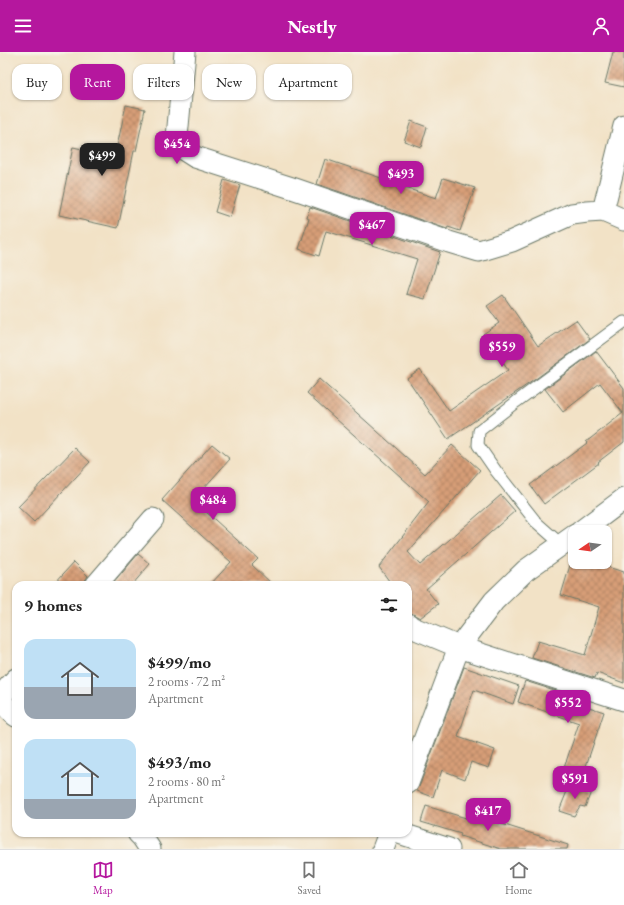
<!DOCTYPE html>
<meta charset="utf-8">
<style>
body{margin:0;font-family:"EB Garamond",serif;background:#f2f2f2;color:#222;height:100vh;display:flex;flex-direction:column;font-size:15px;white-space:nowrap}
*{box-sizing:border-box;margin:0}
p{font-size:13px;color:#767676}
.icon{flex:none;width:22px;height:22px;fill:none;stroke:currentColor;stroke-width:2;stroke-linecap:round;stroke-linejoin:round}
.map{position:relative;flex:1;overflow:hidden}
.sheet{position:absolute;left:12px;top:529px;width:400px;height:256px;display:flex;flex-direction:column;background:#fff;border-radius:12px;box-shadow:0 1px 3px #0004}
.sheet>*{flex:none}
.hud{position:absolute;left:12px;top:12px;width:400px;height:36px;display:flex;gap:8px}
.needle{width:26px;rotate:257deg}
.buttons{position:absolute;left:568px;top:473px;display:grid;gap:8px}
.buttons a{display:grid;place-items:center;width:44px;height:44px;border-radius:8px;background:#fff;box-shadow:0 1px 3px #0004;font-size:20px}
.price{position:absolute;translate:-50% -34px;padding:0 9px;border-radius:8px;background:#b5179e;color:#fff;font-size:13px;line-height:26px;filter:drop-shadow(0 1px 2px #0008)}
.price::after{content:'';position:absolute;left:50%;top:24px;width:12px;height:9px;margin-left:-6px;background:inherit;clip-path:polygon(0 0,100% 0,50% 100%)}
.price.on{background:#222;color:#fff}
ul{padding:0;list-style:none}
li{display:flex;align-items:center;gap:12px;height:100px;padding:0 12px}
li span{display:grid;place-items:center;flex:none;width:112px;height:80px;border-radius:12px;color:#555}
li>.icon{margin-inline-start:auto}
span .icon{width:48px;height:48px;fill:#fffc;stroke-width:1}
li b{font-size:17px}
h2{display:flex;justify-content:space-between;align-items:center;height:48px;padding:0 12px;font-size:17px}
.pill{padding:0 14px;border-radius:12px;background:#fff;box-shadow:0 1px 3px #0004;font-size:14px;line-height:36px}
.pill.on{background:#b5179e;color:#fff}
header{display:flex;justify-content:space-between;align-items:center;height:52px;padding:0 12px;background:#b5179e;color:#fff;font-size:18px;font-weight:800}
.tab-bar{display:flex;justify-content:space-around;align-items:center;height:56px;border-top:1px solid #e0e0e0;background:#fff;font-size:11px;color:#767676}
.tab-bar a{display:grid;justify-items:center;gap:2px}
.tab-bar .on{color:#b5179e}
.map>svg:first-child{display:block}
.building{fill:url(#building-cross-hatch)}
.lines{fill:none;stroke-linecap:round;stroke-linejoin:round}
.lane-casing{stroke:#697767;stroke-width:13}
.street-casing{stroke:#697767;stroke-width:23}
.lane{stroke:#fff;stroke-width:11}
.street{stroke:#fff;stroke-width:21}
</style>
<header><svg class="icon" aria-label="menu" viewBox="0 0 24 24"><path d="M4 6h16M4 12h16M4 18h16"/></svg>Nestly<svg class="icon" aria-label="person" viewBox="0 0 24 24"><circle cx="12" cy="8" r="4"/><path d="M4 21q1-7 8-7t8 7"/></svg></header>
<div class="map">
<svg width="624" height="797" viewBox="0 0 624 797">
<defs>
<pattern id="building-cross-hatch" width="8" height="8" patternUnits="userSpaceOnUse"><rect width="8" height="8" fill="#d79e77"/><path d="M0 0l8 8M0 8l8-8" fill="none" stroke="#ae8262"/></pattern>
</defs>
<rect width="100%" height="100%" fill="#f7f3e8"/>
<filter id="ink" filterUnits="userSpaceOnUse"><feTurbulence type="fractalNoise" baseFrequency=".025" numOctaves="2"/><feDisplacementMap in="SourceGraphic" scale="8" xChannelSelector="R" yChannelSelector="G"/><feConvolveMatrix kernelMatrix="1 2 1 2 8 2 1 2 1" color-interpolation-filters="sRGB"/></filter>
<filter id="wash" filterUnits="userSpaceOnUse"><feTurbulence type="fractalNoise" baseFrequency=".012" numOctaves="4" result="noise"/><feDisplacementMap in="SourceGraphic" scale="16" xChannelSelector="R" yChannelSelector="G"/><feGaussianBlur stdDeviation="0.9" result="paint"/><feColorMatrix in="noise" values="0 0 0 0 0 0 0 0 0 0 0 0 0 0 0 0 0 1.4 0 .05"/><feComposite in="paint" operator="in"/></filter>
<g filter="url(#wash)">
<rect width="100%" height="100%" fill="#f2e2c6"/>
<g id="blocks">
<!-- building -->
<path class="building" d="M613 0H624V35L605 31Z
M126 53 145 57 136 99H134L118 176 59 163 73 95 115 104Z
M411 69 427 75 421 95 404 89Z
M325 107 387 128V130L436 146 443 126 475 136 460 179 448 175 447 177 317 132Z
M224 128 240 133 230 165 215 160Z
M310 155 440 200 425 247 406 242 417 207 326 179 319 204 299 197 309 166 307 165Z
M503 243 538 294 576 268 590 287 537 326 448 387 407 326 420 317 449 359 508 318 483 282 499 271 487 254Z
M596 299 624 336V390L598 410 599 411 544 452 530 433 587 391 586 390 623 361 600 331 563 360 545 337Z
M319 327 425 422 452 393 480 418 408 500 420 513 501 443 515 459 426 537 438 552 420 566 411 561 408 560V533H392L379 515 429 450 307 341Z
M212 392 230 407 193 448 258 507 252 513 273 533H210L231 510 162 448Z
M75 396 90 410 34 470 18 455Z
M138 502 150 512 132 533H112Z
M74 510 88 524 84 530V533H53Z
M571 510H591L624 520V631L597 621 595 626 532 606 538 589 585 603 599 555 561 543Z
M464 615 519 634 513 652 474 638 458 685 495 698 489 716 471 710 465 727 442 718 433 745 417 739 419 735Z
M525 629 588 649 586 654 604 660 580 732 561 725 579 671 518 650Z
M570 732 591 740 585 755 580 754 574 764 559 759Z
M426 754 466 766 467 761 568 793 567 797H501L460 784 461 782 421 770Z"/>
</g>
</g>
<g filter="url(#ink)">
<use href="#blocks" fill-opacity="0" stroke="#697767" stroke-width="1"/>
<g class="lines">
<defs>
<path id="lane" d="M562 493 536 470 496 419 478 393 479 379 516 350 624 270"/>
<path id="street" d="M185 0 177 85 181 96 195 105 295 137 449 190 479 199 512 189 572 162 587 160 603 159 624 168
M603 159 624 74
M580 480 624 447
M96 533 153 467
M408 572 411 575 459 595 624 648
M0 645 16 627
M0 649 16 664
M408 731 459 595 494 549 526 518 575 483
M138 781 142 785 150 797
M399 781 449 797
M383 797 389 781"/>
</defs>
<!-- lane casing -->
<use href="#lane" class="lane-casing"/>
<!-- street casing -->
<use href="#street" class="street-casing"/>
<!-- lane -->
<use href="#lane" class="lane"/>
<!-- street -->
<use href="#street" class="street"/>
</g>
</g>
</svg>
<div class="buttons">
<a><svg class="needle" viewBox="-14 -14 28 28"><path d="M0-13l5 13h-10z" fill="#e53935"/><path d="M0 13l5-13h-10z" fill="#767676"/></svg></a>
</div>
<b class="price" style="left:177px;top:113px">$454</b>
<b class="price on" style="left:102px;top:125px">$499</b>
<b class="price" style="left:401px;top:143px">$493</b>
<b class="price" style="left:372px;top:194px">$467</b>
<b class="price" style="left:502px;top:316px">$559</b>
<b class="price" style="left:213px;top:469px">$484</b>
<b class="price" style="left:568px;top:672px">$552</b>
<b class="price" style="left:575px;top:748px">$591</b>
<b class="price" style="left:488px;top:780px">$417</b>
<div class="hud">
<a class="pill">Buy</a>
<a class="pill on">Rent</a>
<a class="pill">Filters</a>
<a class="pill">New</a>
<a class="pill">Apartment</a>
</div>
<section class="sheet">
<h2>9 homes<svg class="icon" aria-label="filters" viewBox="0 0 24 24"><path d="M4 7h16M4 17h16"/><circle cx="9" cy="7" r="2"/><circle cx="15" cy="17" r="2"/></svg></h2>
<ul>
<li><span style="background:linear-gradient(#bfe0f5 60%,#9aa5b1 0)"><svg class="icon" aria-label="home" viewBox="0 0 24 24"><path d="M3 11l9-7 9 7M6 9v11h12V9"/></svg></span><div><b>$499/mo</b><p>2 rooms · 72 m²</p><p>Apartment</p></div></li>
<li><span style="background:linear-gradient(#bfe0f5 75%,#9aa5b1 0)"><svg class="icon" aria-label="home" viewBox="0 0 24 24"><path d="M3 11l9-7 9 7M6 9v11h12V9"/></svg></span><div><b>$493/mo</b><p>2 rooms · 80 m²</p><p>Apartment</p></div></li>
</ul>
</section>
</div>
<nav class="tab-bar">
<a class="on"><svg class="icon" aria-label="map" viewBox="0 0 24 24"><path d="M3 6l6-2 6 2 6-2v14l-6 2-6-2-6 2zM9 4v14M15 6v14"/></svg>Map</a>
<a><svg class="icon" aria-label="saved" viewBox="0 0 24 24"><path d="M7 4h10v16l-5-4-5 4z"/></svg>Saved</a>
<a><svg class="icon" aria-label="home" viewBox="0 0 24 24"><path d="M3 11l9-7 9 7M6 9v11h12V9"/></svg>Home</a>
</nav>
